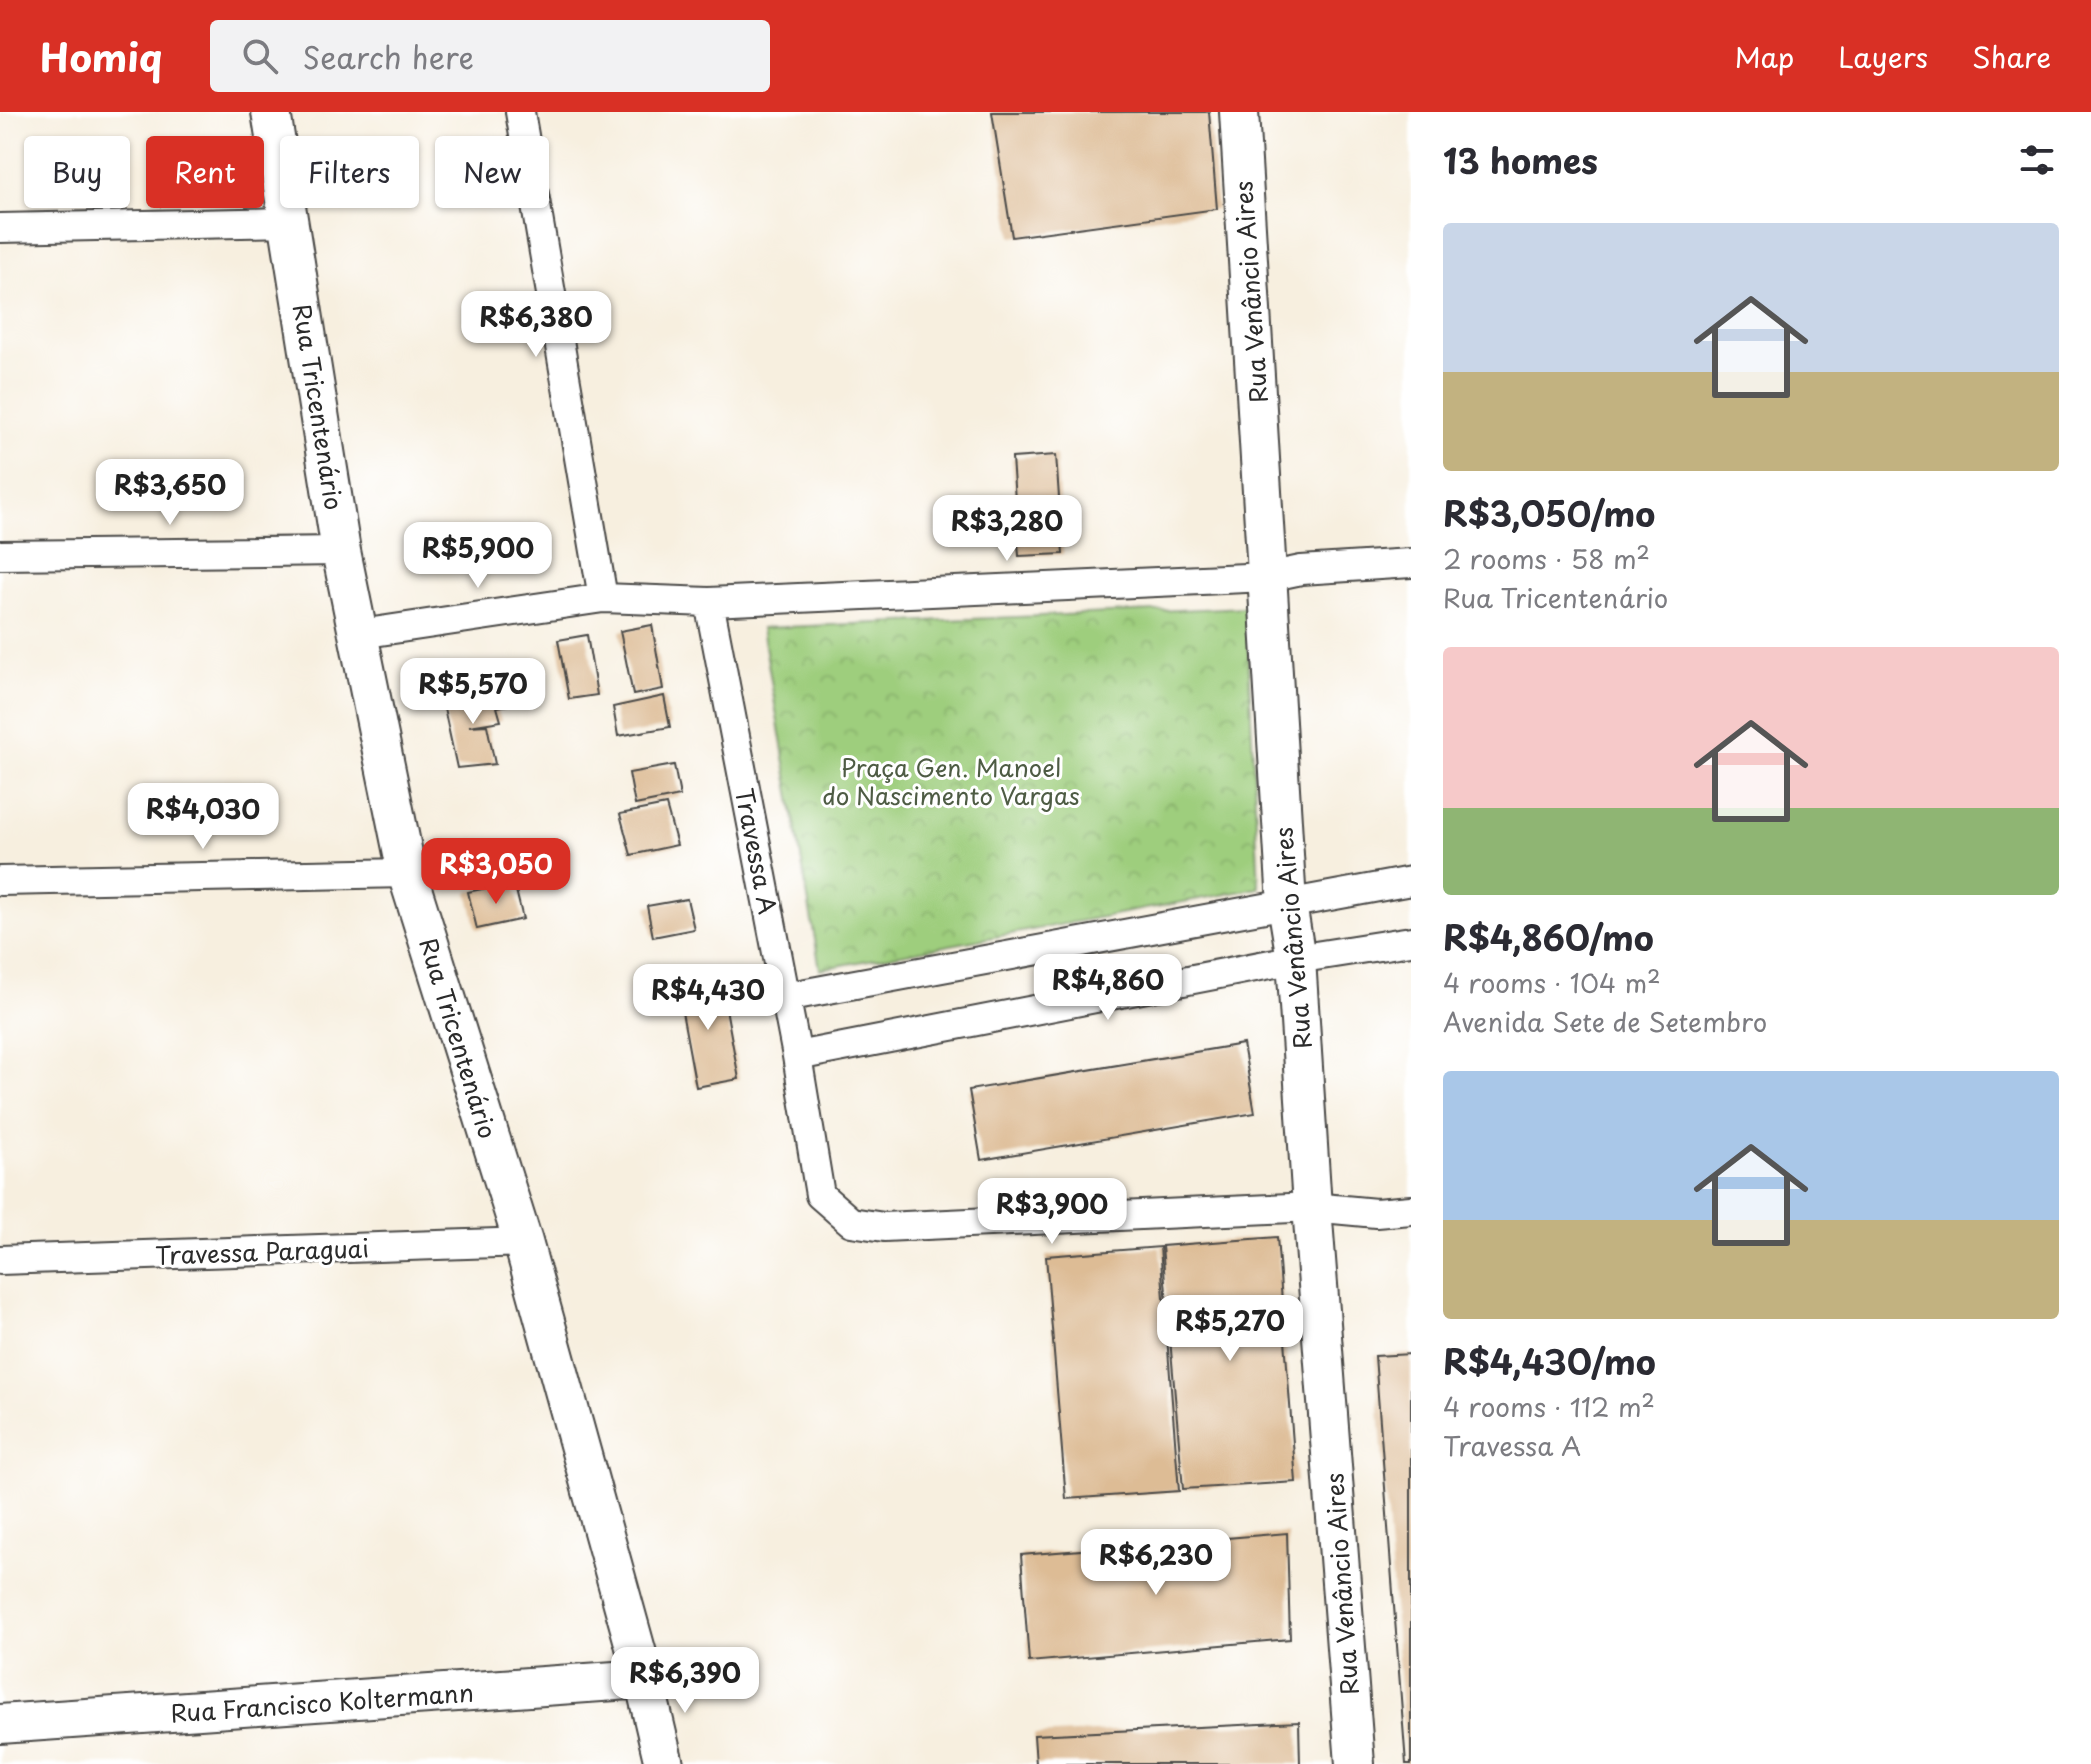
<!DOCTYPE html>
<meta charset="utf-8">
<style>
body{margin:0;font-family:"Playpen Sans",sans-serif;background:#f2f2f3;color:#2b2b33;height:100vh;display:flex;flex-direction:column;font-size:30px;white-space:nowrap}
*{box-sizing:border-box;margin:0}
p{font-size:26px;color:#7c7c81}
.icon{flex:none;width:44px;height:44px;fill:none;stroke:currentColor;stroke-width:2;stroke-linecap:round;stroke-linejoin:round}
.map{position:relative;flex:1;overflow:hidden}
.details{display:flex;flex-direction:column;background:#fff;width:680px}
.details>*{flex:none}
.guide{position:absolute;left:24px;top:24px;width:760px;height:72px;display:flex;gap:16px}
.price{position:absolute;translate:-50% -68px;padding:0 18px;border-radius:16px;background:#fff;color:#222;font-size:26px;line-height:52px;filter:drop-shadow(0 2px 4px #0008)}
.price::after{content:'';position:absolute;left:50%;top:48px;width:24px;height:18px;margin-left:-12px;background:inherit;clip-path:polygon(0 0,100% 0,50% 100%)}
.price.on{background:#d93025;color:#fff}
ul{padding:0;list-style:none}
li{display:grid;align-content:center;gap:16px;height:424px;padding:0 32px}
li span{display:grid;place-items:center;height:248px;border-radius:8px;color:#555}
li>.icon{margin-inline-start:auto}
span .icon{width:144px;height:144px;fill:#fffc;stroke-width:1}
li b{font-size:34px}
h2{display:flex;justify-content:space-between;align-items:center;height:96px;padding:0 32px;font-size:34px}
.tag{padding:0 28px;border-radius:8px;background:#fff;box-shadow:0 2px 6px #0004;font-size:28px;line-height:72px}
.tag.on{background:#d93025;color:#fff}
header{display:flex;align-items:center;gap:48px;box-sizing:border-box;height:112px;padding:0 40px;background:#d93025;color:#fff}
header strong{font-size:38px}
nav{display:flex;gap:44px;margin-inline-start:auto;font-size:28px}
.search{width:560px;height:72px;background:#f2f2f3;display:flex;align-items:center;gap:20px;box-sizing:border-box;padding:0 28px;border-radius:8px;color:#7c7c81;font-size:30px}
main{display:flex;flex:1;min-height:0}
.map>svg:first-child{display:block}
.park{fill:url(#park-crowns);stroke:#647c54;stroke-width:2}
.building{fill:#ddbc95}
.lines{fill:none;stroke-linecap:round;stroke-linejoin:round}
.street-casing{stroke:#4a4846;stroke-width:32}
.secondary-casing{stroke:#4a4846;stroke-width:42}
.street{stroke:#fff;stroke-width:28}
.secondary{stroke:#fff;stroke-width:38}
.labels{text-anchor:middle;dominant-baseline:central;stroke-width:6;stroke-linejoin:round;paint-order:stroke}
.street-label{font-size:24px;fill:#2b2b2b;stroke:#fff}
.park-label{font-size:24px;fill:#4e5c44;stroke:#fff}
</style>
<header>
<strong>Homiq</strong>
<div class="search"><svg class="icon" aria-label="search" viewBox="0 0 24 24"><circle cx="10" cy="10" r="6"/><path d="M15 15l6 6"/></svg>Search here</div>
<nav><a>Map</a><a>Layers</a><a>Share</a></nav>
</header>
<main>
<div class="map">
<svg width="1411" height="1652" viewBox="0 0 1411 1652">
<defs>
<pattern id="park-crowns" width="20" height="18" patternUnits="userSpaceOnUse" patternTransform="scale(2)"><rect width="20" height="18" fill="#9ece7d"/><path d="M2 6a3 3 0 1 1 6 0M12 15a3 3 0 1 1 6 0" fill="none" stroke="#88b16c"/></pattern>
</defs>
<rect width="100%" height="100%" fill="#fff"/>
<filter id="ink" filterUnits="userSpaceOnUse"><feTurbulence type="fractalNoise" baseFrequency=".0125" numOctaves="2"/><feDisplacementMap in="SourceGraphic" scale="16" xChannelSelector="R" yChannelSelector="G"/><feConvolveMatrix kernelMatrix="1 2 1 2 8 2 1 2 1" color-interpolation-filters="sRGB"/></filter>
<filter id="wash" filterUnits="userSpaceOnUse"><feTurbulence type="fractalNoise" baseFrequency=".006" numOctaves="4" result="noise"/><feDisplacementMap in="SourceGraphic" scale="32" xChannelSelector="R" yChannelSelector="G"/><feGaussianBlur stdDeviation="1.8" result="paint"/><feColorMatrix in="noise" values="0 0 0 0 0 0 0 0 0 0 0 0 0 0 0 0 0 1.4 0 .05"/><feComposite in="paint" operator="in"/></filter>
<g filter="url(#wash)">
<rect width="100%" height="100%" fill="#f7efdf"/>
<!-- park -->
<path class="park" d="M1246 495 1259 776 820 857 762 516Z"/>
<g id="blocks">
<!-- building -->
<path class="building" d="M992 0H1209L1217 97 1012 125Z
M1056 343 1063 442 1019 444 1012 346Z
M652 513 663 577 633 583 620 519Z
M587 523 597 583 569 587 558 528Z
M504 577 508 593 497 595 501 609 469 614 487 613 495 652 457 656 442 587Z
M664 584 670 615 618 624 613 595Z
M674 653 680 684 635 693 629 661Z
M666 693 677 733 631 743 620 702Z
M514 770 523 807 477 817 468 780Z
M687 787 694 817 653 825 647 794Z
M720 864 739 967 696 975 677 873Z
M1243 932 1255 1001 981 1048 969 978Z
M1277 1125 1296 1370 1183 1377 1162 1134Z
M1160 1135 1179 1379 1066 1387 1046 1144Z
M1411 1242V1652H1406L1375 1244Z
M1287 1421 1290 1527 1029 1550 1021 1443Z
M1299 1610 1300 1652H1036L1034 1623Z"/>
</g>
</g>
<g filter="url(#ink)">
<use href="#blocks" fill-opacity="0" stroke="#4a4846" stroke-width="2"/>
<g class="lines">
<defs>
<path id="street" d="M520 0 603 486
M0 116 290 110
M0 443 341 439
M709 490 797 944 820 1083 851 1110 884 1115 1312 1095 1376 1101 1411 1098
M360 522 603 486 709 490 1268 465 1301 458 1411 451
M0 769 407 761
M785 885 1411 769
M797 944 1296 847 1411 829
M0 1148 523 1130"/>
<path id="secondary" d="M271 0 341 439 407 761 523 1130 644 1567 664 1652
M1239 0 1287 792 1296 847 1312 1095 1355 1652
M0 1612 644 1567"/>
</defs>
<!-- street casing -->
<use href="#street" class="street-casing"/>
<!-- secondary casing -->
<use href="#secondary" class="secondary-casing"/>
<!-- street -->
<use href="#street" class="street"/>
<!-- secondary -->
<use href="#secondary" class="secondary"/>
</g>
</g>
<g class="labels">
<!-- street labels -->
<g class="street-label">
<text transform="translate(1250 180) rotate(-94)">Rua Venâncio Aires</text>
<text transform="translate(319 295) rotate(81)">Rua Tricentenário</text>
<text transform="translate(757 739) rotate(79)">Travessa A</text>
<text transform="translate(1292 826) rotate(-95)">Rua Venâncio Aires</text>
<text transform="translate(459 926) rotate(73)">Rua Tricentenário</text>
<text transform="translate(262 1139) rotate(-2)">Travessa Paraguai</text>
<text transform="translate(1341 1472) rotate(-94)">Rua Venâncio Aires</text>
<text transform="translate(322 1590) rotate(-4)">Rua Francisco Koltermann</text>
</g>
<!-- park labels -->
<g class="park-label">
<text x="951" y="655">Praça Gen. Manoel<tspan x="951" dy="28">do Nascimento Vargas</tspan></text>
</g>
</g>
</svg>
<b class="price" style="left:536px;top:247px">R$6,380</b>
<b class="price" style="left:170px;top:415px">R$3,650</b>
<b class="price" style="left:1007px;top:451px">R$3,280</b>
<b class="price" style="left:478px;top:478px">R$5,900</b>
<b class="price" style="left:473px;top:614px">R$5,570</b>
<b class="price" style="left:203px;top:739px">R$4,030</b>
<b class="price on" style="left:496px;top:794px">R$3,050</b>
<b class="price" style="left:1108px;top:910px">R$4,860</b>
<b class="price" style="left:708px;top:920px">R$4,430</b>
<b class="price" style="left:1052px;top:1134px">R$3,900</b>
<b class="price" style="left:1230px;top:1251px">R$5,270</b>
<b class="price" style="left:1156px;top:1485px">R$6,230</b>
<b class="price" style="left:685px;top:1603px">R$6,390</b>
<div class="guide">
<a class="tag">Buy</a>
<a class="tag on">Rent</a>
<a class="tag">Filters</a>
<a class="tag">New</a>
</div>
</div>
<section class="details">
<h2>13 homes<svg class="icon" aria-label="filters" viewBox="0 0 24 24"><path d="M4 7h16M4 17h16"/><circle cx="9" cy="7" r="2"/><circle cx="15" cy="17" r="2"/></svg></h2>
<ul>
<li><span style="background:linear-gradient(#c9d6e8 60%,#c2b280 0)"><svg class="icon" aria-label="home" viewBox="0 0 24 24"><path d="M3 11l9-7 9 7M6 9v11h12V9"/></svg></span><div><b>R$3,050/mo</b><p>2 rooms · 58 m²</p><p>Rua Tricentenário</p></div></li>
<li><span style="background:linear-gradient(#f6c9c9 65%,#8fb573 0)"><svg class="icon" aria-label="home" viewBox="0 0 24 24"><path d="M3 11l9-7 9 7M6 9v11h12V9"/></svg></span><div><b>R$4,860/mo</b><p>4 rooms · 104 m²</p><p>Avenida Sete de Setembro</p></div></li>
<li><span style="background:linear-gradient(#a9c7e8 60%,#c2b280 0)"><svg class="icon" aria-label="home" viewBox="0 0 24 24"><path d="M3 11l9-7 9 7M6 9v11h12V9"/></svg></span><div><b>R$4,430/mo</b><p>4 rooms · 112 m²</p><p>Travessa A</p></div></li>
</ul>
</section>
</main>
